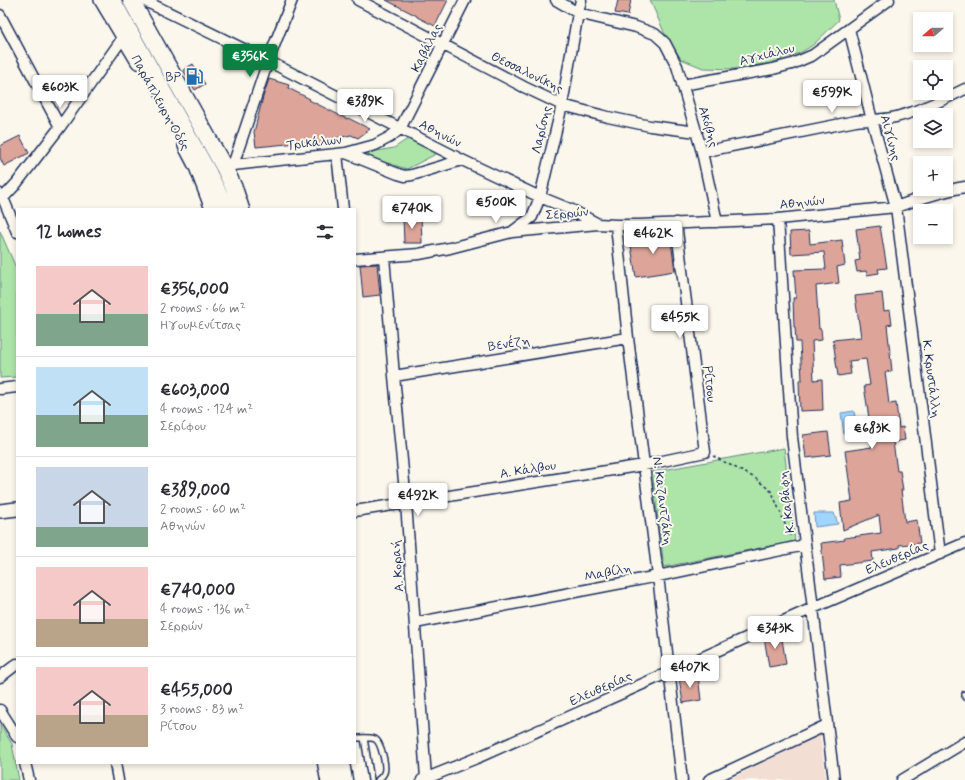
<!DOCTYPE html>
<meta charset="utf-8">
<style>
body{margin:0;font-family:Mynerve,sans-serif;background:#f2f2f3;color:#2b2b33;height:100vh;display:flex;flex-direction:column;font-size:15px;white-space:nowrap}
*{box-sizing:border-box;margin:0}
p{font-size:13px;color:#7c7c81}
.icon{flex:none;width:22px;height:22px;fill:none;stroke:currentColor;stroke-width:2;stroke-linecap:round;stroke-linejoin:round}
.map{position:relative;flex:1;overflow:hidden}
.side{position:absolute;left:16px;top:208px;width:340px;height:556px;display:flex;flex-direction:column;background:#fff;border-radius:0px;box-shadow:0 2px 6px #0003}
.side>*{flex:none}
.needle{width:26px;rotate:249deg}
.fabs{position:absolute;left:913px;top:12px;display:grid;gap:8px}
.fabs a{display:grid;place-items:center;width:40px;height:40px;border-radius:0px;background:#fff;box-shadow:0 2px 6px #0003;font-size:20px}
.price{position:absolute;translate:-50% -34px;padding:0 9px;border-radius:4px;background:#fff;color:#222;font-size:13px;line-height:26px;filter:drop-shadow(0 1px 2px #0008)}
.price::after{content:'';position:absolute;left:50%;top:24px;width:12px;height:9px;margin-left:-6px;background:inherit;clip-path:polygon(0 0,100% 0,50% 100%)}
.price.selected{background:#0b8043;color:#fff}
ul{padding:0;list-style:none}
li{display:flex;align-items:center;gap:12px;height:100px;padding:0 20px}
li+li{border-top:1px solid #e1e1e2}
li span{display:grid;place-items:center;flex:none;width:112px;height:80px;border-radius:0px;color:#555}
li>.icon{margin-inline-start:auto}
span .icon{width:48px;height:48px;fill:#fffc;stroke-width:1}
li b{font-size:17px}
h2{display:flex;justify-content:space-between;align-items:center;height:48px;padding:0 20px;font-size:17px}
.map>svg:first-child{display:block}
.built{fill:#f2ded3}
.green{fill:#ade4a8;stroke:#648a83}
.water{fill:#a0d5fe;stroke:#6b93be}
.building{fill:#dda499;stroke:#1b2f5e}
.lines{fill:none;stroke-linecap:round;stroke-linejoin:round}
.service-casing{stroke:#1b2f5e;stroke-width:8}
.minor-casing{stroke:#1b2f5e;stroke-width:13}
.tertiary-casing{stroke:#1b2f5e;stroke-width:16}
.primary-casing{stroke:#1b2f5e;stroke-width:19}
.path{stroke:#1b2f5e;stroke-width:1.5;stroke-dasharray:3 3;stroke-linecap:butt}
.service{stroke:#fbf7ec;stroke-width:5}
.minor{stroke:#fbf7ec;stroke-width:10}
.tertiary{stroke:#fbf7ec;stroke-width:13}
.primary{stroke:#fbf7ec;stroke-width:16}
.labels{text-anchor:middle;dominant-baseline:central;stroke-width:4;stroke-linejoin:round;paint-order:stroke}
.street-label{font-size:13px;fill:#1b2f5e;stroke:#fbf7ec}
.poi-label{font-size:13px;fill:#1b2f5e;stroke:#fbf7ec;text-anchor:end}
</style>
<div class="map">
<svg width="965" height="780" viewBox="0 0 965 780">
<rect width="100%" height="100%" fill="#fbf7ec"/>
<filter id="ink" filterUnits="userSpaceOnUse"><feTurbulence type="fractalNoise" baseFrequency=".025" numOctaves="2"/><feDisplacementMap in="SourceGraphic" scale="8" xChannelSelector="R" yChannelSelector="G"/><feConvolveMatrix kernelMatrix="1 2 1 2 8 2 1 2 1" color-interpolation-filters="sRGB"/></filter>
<g filter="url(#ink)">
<!-- built -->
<path class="built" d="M820 734 826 780H728Z"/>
<!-- green -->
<path class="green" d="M650 0H834L839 20 813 45 800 53 771 63 735 69 703 68 681 59 664 32Z
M409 138 438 153 407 169 353 153 371 152 394 148Z
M0 231 17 270V377L0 378Z
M784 448 795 541 664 567 652 472Z
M0 724 12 744 19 780H0Z"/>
<!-- water -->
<path class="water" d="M854 411 858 433 844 435 841 413Z
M814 513H834L838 524 815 527Z"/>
<!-- building -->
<path class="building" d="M386 0H448L435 26 417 17V16Z
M618 0H631L628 15 615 13Z
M193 64 205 84 195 90 183 70Z
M269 79 289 85 288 88 310 99 309 100 347 119 348 118 370 129 358 138 351 135 325 141V144L311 146V143L308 144V142L256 147 254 132 263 97Z
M20 136 29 153 4 166 0 158V146Z
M403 216H421L422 243H404Z
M880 226 887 268 878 269 879 273 867 275 866 271 857 272 855 261 860 260 856 229Z
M809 231 810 244 842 240 845 265 837 267 839 283 816 286 819 329H821L822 340 812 341 814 380 822 379 823 410 800 411 799 380H802L800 342H796L795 327H794L793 298H796L794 270 826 269 824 252 791 254 790 232Z
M670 234 675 271 636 277 630 240Z
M377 264 380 295 363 297 360 265Z
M882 293 884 311 890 310 892 324 887 325 892 371 885 372 889 404 896 403 899 428 903 427 905 440 893 442 897 471H900L903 490H901L905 522 917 520 920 543 899 545V548L872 552 873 561 840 565 841 577 825 579 821 543 845 540 844 538 881 533 879 515 843 530 840 503 852 501 845 451 872 447 870 432 871 431 864 386 870 385 866 359 849 361 851 374 838 376 833 340 861 337 855 296Z
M828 432 831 455 806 458 803 435Z
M781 633 786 664 769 667 764 637 768 635Z
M698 676 701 700 683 703 679 678Z"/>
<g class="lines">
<defs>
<path id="service" d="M965 694V697
M355 738C361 738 369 737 375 739 381 742 387 767 384 773 383 776 380 778 378 780
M364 738 371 780"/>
<path id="minor" d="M143 0 268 61 462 160 540 197 572 210 598 224
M358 0 524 87 562 105 608 117 650 126 697 132
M556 0 578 13 636 27 655 34 665 43 677 66 702 152 717 222
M0 15 60 127
M849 29 872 120 896 207 940 554
M682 85 773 69 792 64 813 55 889 0
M702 152 856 121C869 120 883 120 896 117 920 111 943 100 965 89
M346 153 398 174 405 176 412 175 462 160
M337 154 343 209
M233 165 268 61 292 0
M224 167 233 165 346 153 375 145 390 137 400 129 465 0
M0 194 3 198 17 232
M3 198 16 184 60 127 127 32
M778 219 792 437 834 780
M616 225 628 338 658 576 682 780
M512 232 532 217 540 197 562 105 578 13 581 0
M384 257 394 376 406 503 426 778
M355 259 419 254 450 248 512 232 598 224 616 225H639L778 219 896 207C918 199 942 191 965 187
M394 376 628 338
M0 389 17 387
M355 511 644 465 705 452 676 223
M415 623 658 576 805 545
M0 677 17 664
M0 710 17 737
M25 763 29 780
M115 763 118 780
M422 780 479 757 813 608 965 543
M709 780 827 725
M902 780 965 742"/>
<path id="tertiary" d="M101 0 138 62
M185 146 196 167 212 209
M0 511 17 509"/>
<path id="primary" d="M112 0 209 174 219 194 225 209
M131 0 224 167 234 188 241 209
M326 763 329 780
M341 763 344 780"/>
</defs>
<!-- service casing -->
<use href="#service" class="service-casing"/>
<!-- minor casing -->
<use href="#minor" class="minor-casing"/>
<!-- tertiary casing -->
<use href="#tertiary" class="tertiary-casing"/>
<!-- primary casing -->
<use href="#primary" class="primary-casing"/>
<!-- path -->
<path class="path" d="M713 456 755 478 772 492 789 534 793 537"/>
<!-- service -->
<use href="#service" class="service"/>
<!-- minor -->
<use href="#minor" class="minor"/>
<!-- tertiary -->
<use href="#tertiary" class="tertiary"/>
<!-- primary -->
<use href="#primary" class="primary"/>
</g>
</g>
<!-- icons -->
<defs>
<symbol id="fuel-bare" viewBox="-9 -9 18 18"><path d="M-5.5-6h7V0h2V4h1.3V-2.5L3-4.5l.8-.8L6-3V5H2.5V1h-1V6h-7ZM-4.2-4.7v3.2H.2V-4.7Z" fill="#1f6fb2" stroke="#fbf7ec" stroke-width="2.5" paint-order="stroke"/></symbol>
</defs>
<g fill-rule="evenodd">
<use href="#fuel-bare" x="182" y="64" width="25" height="25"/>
</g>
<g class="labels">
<!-- street labels -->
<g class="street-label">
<text transform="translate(427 48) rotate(-63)">Καβάλας</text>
<text transform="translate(767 55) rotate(-14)">Αγχιάλου</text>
<text transform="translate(527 73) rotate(26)">Θεσσαλονίκης</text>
<text transform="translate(160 103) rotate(61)">Παράπλευρη Οδός</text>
<text transform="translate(708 127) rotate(74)">Ακόβης</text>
<text transform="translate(542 130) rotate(-77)">Λαρίσης</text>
<text transform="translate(440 134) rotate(27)">Αθηνών</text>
<text transform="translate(890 138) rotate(75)">Αιγίνης</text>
<text transform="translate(314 143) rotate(-6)">Τρικάλων</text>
<text transform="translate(802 203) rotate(-6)">Αθηνών</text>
<text transform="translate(567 214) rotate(-5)">Σερρών</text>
<text transform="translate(509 344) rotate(-9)">Βενέζη</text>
<text transform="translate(931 379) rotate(83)">Κ. Κρυστάλλη</text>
<text transform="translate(709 384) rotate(83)">Ρίτσου</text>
<text transform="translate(528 470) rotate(-9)">A. Κάλβου</text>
<text transform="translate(662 501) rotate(83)">Ν. Καζαντζάκη</text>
<text transform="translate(787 502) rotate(-97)">Κ. Καβάφη</text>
<text transform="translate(897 558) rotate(-23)">Ελευθερίας</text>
<text transform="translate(398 566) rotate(-94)">Α. Κοραή</text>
<text transform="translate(608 573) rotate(-11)">Μαβίλη</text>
<text transform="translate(601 689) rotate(-24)">Ελευθερίας</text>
</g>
<!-- poi labels -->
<g class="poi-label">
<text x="181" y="77">BP</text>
</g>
</g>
</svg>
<div class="fabs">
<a><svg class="needle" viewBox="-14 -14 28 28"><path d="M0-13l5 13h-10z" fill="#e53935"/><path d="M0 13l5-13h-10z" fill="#7c7c81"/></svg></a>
<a><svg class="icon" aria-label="locate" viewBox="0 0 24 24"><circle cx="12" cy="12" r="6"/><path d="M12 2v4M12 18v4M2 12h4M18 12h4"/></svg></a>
<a><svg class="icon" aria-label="layers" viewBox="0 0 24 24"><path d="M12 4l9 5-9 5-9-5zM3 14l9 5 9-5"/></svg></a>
<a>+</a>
<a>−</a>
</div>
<b class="price selected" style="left:250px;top:78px">€356K</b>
<b class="price" style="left:60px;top:109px">€603K</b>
<b class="price" style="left:832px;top:114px">€599K</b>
<b class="price" style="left:365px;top:123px">€389K</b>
<b class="price" style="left:496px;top:224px">€500K</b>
<b class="price" style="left:412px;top:230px">€740K</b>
<b class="price" style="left:653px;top:255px">€462K</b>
<b class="price" style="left:680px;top:339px">€455K</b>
<b class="price" style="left:872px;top:450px">€683K</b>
<b class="price" style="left:418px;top:517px">€492K</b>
<b class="price" style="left:775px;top:650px">€343K</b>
<b class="price" style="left:690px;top:689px">€407K</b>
<section class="side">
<h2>12 homes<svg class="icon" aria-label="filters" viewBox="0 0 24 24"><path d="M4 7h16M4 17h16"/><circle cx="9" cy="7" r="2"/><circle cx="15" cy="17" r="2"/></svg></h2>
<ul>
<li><span style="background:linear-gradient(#f6c9c9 60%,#7fa58c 0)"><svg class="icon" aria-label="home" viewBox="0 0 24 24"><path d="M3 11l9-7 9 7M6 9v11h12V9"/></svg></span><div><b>€356,000</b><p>2 rooms · 66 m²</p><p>Ηγουμενίτσας</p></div></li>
<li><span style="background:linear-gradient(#bfe0f5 60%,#7fa58c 0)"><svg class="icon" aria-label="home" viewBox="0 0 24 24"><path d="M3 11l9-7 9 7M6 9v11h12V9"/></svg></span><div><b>€603,000</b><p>4 rooms · 124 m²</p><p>Σερίφου</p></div></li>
<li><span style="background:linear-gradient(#c9d6e8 75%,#7fa58c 0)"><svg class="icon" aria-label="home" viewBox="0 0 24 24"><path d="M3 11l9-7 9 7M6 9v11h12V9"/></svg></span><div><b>€389,000</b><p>2 rooms · 60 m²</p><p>Αθηνών</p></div></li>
<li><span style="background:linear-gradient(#f6c9c9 65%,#b9a48a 0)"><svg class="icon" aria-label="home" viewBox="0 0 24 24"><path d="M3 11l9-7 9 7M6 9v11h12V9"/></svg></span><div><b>€740,000</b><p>4 rooms · 136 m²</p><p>Σερρών</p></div></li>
<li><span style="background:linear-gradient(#f6c9c9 60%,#b9a48a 0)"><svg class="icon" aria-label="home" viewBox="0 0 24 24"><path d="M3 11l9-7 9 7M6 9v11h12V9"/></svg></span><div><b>€455,000</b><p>3 rooms · 83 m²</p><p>Ρίτσου</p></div></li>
</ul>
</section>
</div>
